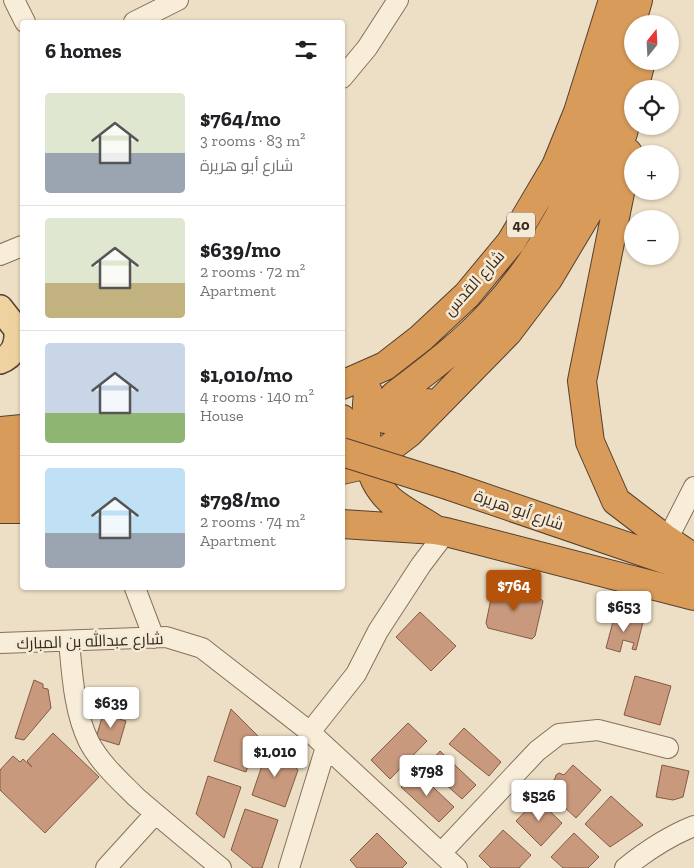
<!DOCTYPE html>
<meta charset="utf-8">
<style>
body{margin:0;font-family:"Zilla Slab",Cairo,serif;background:#f2f2f2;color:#202124;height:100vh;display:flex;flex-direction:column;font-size:19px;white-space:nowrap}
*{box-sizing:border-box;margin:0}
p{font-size:16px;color:#757577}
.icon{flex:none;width:28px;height:28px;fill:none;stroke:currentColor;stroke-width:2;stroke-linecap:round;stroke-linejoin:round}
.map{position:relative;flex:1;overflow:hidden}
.sheet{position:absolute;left:20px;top:20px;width:325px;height:570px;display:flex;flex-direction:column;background:#fff;border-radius:5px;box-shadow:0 1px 4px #0004}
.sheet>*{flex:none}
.needle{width:32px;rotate:18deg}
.buttons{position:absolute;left:624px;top:15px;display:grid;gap:10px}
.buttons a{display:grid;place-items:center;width:55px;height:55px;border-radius:50%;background:#fff;box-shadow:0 1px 4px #0004;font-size:25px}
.price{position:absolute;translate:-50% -42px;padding:0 11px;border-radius:5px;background:#fff;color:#222;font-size:16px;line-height:32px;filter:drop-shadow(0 1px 2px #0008)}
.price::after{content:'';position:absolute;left:50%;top:30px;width:15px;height:11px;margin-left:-8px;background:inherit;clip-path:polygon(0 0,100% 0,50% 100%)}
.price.active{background:#b45309;color:#fff}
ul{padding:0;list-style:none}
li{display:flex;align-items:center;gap:15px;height:125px;padding:0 25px}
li+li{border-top:1px solid #e0e0e0}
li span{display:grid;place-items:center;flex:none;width:140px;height:100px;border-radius:5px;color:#555}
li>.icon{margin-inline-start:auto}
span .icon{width:60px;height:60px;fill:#fffc;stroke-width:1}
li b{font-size:21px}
h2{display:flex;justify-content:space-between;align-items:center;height:60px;padding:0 25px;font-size:21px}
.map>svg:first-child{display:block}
.building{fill:#c9997d;stroke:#855a43}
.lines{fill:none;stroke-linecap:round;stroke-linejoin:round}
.minor-casing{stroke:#87715c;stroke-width:22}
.major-casing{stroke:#554030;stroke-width:28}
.highway-casing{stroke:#554030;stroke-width:30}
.minor{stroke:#f8edd9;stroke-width:20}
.major{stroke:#eed29f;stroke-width:25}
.highway{stroke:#d89b5a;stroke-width:28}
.highway-bridge-casing{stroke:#554030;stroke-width:30;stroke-linecap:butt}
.highway-bridge{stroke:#d89b5a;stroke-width:28}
.labels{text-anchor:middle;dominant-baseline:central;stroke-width:5;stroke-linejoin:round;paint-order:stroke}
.shield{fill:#f4ead5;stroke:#706456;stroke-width:1}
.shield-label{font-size:15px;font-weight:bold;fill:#382a1f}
.street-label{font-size:16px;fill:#382a1f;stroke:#f4ead5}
</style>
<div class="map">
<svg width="694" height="868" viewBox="0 0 694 868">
<rect width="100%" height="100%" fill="#eddfc5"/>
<!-- building -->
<path class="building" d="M499 585 539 597 543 601 535 636 532 639 488 628 486 623 493 589Z
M420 612 456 646 431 671 396 637Z
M624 617 643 622 636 650 632 649 634 643 623 640 620 652 606 648 614 618 622 620Z
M635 676 671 686 660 725 624 715Z
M34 680 43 684V688L48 689 51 708 24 740 15 738Z
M231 709 258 736 246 772 214 761Z
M103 714 126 721 119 745 96 738Z
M408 723 427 741 390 779 371 760Z
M464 728 501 762 489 776 449 744Z
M53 733 99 777 45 833 0 790V770L13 756 20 762 23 759 32 767 27 761Z
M270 742 298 770 285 807 252 795Z
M440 751 476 785 462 799 426 767Z
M573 765 601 790 576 818 546 790 548 784 555 779 556 775 559 773 564 775Z
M662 765 689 771 683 797 673 800 656 797Z
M416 771 454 807 439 822 401 787Z
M208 776 241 787 224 838 196 814Z
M611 796 643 825 610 847 585 824Z
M537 799 562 823 541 846 516 821Z
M245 809 278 820 262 868H253L231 850Z
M503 830 531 855 519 868H491L479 856Z
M377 833 407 863 402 868H357L350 860Z
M574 833 599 857 588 868H563L551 857Z"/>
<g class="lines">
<defs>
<path id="minor" d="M14 0 25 22
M134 22 178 0
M342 78 367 48 398 0
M0 255 22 246
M667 540 694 487
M135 588 154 638
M69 641C72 673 74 712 89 742 100 763 119 780 136 797 164 821 193 845 221 868
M0 643 166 637 202 648 310 732 457 868
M310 732 356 674 378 631 421 565 446 532
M441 853 537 751 559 734 598 730 668 748
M106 868 155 814
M289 868 326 747
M625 868C646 851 669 836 694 826"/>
<path id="major" d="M0 308 22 336
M0 361C14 356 18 344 17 330"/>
<path id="highway" d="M634 89 641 61
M628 153 582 381 590 442 616 501 667 540 694 558
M342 385 385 366 421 338 467 295 511 242 556 166 578 112 613 0
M368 392 367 404C386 432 404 417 428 403
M394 396C428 370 463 344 492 312 575 222 605 114 638 0
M367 404C365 438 363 475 390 500 403 511 419 519 433 528
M342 419C352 431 353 447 345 461
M0 431 22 429
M0 457 22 456
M342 470 368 464 409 433 508 332 548 279 594 202 623 133 632 95
M0 483H22
M450 486 693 569
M0 509H22
M342 524 435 530 446 532 694 596"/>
</defs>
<!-- minor casing -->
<use href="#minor" class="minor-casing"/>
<!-- major casing -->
<use href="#major" class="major-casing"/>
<!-- highway casing -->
<use href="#highway" class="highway-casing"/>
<!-- minor -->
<use href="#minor" class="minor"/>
<!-- major -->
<use href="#major" class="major"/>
<!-- highway -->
<use href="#highway" class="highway"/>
<defs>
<path id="highway-bridge" d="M342 452 450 486"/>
</defs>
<!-- highway-bridge casing -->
<use href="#highway-bridge" class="highway-bridge-casing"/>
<!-- highway-bridge -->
<use href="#highway-bridge" class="highway-bridge"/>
</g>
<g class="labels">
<!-- shield labels -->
<rect class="shield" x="507" y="212.5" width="28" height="25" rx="4"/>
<g class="shield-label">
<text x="521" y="225">40</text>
</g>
<!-- street labels -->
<g class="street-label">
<text transform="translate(474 283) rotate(-48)">شارع القدس</text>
<text transform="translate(519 510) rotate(19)">شارع أبو هريرة</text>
<text transform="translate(90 641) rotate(-2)">شارع عبدالله بن المبارك</text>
</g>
</g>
</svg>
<div class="buttons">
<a><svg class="needle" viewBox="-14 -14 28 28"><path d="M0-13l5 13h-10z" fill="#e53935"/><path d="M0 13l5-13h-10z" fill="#757577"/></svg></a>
<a><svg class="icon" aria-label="locate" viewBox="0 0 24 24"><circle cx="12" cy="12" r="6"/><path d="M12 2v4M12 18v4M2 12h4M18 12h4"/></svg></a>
<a>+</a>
<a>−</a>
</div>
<b class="price active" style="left:514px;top:612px">$764</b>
<b class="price" style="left:624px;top:633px">$653</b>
<b class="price" style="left:111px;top:729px">$639</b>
<b class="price" style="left:275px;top:778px">$1,010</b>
<b class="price" style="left:427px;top:797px">$798</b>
<b class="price" style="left:539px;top:822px">$526</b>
<section class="sheet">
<h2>6 homes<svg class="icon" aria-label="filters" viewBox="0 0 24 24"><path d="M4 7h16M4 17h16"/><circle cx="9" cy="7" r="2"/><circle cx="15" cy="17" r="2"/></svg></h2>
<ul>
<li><span style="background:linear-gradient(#dfe7d0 60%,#9aa5b1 0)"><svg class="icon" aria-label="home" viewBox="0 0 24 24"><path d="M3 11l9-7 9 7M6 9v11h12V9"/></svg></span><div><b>$764/mo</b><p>3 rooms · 83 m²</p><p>شارع أبو هريرة</p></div></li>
<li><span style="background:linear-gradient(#dfe7d0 65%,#c2b280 0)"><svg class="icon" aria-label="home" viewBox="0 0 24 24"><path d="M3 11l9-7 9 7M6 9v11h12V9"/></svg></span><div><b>$639/mo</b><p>2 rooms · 72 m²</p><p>Apartment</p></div></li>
<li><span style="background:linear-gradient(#c9d6e8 70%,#8fb573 0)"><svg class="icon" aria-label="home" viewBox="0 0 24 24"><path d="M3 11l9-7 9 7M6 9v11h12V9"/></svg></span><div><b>$1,010/mo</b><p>4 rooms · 140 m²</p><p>House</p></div></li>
<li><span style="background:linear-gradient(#bfe0f5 65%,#9aa5b1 0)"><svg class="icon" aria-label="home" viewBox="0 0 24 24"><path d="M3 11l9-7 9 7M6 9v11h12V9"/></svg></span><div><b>$798/mo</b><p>2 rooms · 74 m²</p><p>Apartment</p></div></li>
</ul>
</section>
</div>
